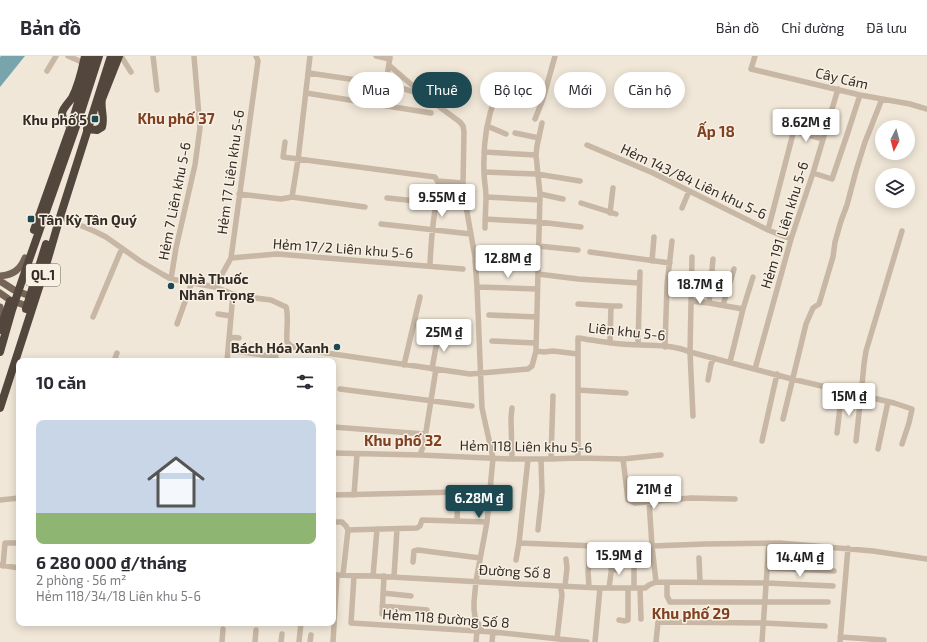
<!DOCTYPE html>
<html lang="vi">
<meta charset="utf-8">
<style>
body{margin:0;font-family:"Exo 2",sans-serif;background:#f7f7f7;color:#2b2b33;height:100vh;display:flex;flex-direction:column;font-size:15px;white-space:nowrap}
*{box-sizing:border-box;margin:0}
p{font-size:13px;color:#7c7c81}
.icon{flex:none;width:22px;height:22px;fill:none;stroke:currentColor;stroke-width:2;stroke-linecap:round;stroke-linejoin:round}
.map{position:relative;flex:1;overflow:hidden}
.details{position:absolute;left:16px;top:302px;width:320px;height:268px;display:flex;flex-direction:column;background:#fff;border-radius:8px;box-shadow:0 2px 10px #0003}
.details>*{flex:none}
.guide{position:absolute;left:348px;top:16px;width:380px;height:36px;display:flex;gap:8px}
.needle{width:26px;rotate:186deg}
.fabs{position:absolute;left:875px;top:64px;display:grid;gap:8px}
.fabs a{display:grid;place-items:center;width:40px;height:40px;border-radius:50%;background:#fff;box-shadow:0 2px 10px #0003;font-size:20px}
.price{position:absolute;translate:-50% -34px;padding:0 9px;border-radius:4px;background:#fff;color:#222;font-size:13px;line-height:26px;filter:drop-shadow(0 1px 2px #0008)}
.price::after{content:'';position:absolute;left:50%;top:24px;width:12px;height:9px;margin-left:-6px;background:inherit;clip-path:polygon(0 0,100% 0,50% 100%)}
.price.on{background:#1d4a52;color:#fff}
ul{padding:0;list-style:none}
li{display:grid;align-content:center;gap:8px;height:212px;padding:0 20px}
li span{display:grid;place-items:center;height:124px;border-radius:8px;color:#555}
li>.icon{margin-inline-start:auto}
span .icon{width:72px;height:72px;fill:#fffc;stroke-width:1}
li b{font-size:17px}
h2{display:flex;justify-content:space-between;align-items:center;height:48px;padding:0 20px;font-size:17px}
.chip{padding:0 14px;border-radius:18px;background:#fff;box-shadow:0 2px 10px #0003;font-size:14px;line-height:36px}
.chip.on{background:#1d4a52;color:#fff}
header{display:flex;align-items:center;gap:24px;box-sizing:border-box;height:56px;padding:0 20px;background:#fff;border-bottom:1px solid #e1e1e2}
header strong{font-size:19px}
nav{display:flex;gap:22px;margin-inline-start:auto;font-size:14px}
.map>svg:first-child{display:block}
.water{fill:#78a4ac}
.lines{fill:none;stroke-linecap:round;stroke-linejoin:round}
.minor{stroke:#c7b7a4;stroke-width:5.5}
.major{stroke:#746457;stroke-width:7}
.highway{stroke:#53463d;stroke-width:8}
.poi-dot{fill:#1d4a52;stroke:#f8f0e3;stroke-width:1.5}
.labels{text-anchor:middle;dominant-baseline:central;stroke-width:3;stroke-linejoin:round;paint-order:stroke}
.shield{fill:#f8f0e3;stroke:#6e665f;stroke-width:1}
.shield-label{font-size:13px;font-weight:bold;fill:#332b26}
.street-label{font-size:14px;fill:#332b26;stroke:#f8f0e3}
.poi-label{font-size:14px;font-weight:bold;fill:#332b26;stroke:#f8f0e3;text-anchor:end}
.neighbourhood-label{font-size:15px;font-weight:bold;fill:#7f4122;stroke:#f8f0e3}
</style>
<header>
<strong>Bản đồ</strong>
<nav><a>Bản đồ</a><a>Chỉ đường</a><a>Đã lưu</a></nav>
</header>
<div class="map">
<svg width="927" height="586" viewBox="0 0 927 586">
<rect width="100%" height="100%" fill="#f0e7d8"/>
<!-- water -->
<path class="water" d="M1 0H25L0 31V1Z"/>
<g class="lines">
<!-- minor -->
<path class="minor" d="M68 0 84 7
M121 0 131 16
M153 0 157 34
M376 0 390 3
M755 0 751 13 860 39 910 48 927 53
M390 10 420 36
M47 15 56 0
M309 17 390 29 422 38 460 66 463 70 464 76 463 127 464 139 475 201 477 231 482 352 493 402 487 466 476 525 474 546V553L475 561 482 575
M386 29 390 0
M306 37 431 57
M535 63 543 43 555 0
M487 70 506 78
M794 75 823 83
M515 77 539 82
M285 86 283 101 435 121 439 128C434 156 431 181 430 209
M587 89 653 117 768 174 791 183
M484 96 536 99
M484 116 537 118 580 125
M813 117 832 123 847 79 860 39
M438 125 463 127
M239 138 281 143 292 141 365 151
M540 138 563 143
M292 141 298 104 310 0
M486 141 540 144
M387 142 436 147
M581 147 616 158
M682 152 689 135
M610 157 613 132
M60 161 94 175 106 181 140 205 162 218 171 223 215 231 233 238 247 241 271 244 286 251C289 259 286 275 287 286L291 290 299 293 470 318 528 313 532 310 536 295 544 296 553 295 578 298V282C592 284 607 287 621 288 642 290 670 287 690 296L792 323 894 347 912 353 909 367 902 388
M485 163 539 166 581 171
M381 168 471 178
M485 172C485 162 486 151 486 141 486 133 484 124 484 116 483 91 486 66 495 42
M768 174 795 70
M538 190 578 194
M590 196 670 207
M692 201 690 296 693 360
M231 202 277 198 463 213
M652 205 654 181
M475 206 538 208
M538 218 578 223 639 227
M171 223 176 192 195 109 200 72 194 0
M215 231 231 202 258 5 256 0
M477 231 537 233
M691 245 709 247 743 253
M709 247 713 203
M578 248 611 250H620
M723 249 734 213
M218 258 231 260
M489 259 537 261
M93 261 122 192
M177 268 192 226
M229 281 239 282
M492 285 536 287
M610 287 611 250
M638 288 640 216
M665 291 667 229 672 185
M228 294 276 301
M536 295 540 138 536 99 537 90 542 67
M114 305 117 297
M227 305 233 238
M730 306 743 253 753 221
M404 309 420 241
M432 313 437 285H459
M436 313 424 388 420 399 512 403H551L578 402 623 403 661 399
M755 313 791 183 813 117 838 33
M708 324 711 308 714 302
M340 333 472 350
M578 334 626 337
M783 363 806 268 813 252 819 248 833 201 835 186 841 165 847 149 856 115 865 86 882 43
M333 371 425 378
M837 377 842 334
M762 385 777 318
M856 385 861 339 864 308 866 295 902 175
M878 393 888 346
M333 397 420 399
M578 402V298
M512 403 511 362 512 352
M551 403 553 340
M623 403 628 444 635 447 691 442 735 443
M333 439 458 436 457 465
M354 439 357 398
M0 444 19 442
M649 445 652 490 656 526
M333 466H342L346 470 348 474 417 472 420 470 422 464 487 466
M538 474 542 436 541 403
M519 487 595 490H625
M652 490 706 488 780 487 873 495 927 503
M633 494 634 504V532
M699 502 700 526
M516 504 519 487 528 403
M413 506 414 495 418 494 480 502
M0 509 19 512
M3 510 5 487H19
M767 512 834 515
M611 513 619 514
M333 519 373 520 500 527 600 532H645L649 529 656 526 766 527 833 530
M343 519 348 474
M354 520 351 567 493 576 587 586
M373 520 377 473
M394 521 397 473
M667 526V540L670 546H828
M565 530 567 512 566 503
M589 531 588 515 590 503
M609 532 611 517 614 504
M640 532 641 563
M383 537 411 540
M382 550 427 554
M382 558 384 520
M619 564 625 565 628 564V532
M840 581 884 584
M557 583 562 539 561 533 560 530
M222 586 223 573
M255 586 256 574
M281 586 282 578
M299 586 301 567
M310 586 311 579
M333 586 337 519
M476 586 477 575
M492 586 493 576
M595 586 600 532
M656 586 658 566 763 567 825 570
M762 586 769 487
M840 586 848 492"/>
<!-- major -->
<path class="major" d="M0 220C13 219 20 214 25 202
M0 225 14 234 30 240
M0 237 10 244 27 250
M0 251 2 261V267"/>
<!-- highway -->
<path class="highway" d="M71 70C66 67 62 63 62 57 63 52 69 46 72 42 79 29 82 14 85 0
M87 73 97 74 102 71C105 61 100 53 102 43L119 0
M34 174 71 70 92 0
M26 253 46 188
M0 274 10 245
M0 296 12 254 29 204 79 62 99 0
M0 352 44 216 60 161 111 0"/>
</g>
<!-- markers -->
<g class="poi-dot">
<rect x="91" y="59" width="8" height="8" rx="2"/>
<rect x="27" y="159" width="8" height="8" rx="2"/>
<circle cx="171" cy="230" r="4"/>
<circle cx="337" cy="291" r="4"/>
</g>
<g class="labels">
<!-- shield labels -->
<rect class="shield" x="26" y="208" width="34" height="22" rx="3"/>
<g class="shield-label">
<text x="43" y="219">QL.1</text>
</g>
<!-- street labels -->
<g class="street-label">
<text transform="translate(842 22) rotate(13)">Cây Cám</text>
<text transform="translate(230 116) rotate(-82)">Hẻm 17 Liên khu 5-6</text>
<text transform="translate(694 125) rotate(25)">Hẻm 143/84 Liên khu 5-6</text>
<text transform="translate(174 145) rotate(-79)">Hẻm 7 Liên khu 5-6</text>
<text transform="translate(784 169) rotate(-73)">Hẻm 191 Liên khu 5-6</text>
<text transform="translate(343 192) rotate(4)">Hẻm 17/2 Liên khu 5-6</text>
<text transform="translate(627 275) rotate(6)">Liên khu 5-6</text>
<text transform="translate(526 390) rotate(1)">Hẻm 118 Liên khu 5-6</text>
<text transform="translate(515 515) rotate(3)">Đường Số 8</text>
<text transform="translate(446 562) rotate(4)">Hẻm 118 Đường Số 8</text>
</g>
<!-- poi labels -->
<g class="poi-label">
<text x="87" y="63">Khu phố 5</text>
<text x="39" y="163" text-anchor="start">Tân Kỳ Tân Quý</text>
<text x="179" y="222" text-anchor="start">Nhà Thuốc<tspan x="179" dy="16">Nhân Trọng</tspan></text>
<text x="329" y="291">Bách Hóa Xanh</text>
</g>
<!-- neighbourhood labels -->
<g class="neighbourhood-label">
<text x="176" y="62">Khu phố 37</text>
<text x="716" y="75">Ấp 18</text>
<text x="403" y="384">Khu phố 32</text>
<text x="691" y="557">Khu phố 29</text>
</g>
</g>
</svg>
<div class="fabs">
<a><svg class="needle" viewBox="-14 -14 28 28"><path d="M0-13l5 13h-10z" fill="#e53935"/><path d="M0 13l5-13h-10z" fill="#7c7c81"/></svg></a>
<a><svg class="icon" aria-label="layers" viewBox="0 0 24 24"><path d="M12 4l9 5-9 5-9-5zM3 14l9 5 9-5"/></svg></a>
</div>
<b class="price" style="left:806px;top:87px">8.62M ₫</b>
<b class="price" style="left:442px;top:162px">9.55M ₫</b>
<b class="price" style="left:508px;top:223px">12.8M ₫</b>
<b class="price" style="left:700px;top:249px">18.7M ₫</b>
<b class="price" style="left:444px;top:297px">25M ₫</b>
<b class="price" style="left:849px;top:361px">15M ₫</b>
<b class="price" style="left:654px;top:454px">21M ₫</b>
<b class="price on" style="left:479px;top:463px">6.28M ₫</b>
<b class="price" style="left:619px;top:520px">15.9M ₫</b>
<b class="price" style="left:800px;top:522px">14.4M ₫</b>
<div class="guide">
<a class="chip">Mua</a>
<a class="chip on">Thuê</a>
<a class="chip">Bộ lọc</a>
<a class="chip">Mới</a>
<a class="chip">Căn hộ</a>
</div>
<section class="details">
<h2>10 căn<svg class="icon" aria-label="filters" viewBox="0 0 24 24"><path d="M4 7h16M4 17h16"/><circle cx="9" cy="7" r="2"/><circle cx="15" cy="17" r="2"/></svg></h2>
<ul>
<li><span style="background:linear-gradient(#c9d6e8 75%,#8fb573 0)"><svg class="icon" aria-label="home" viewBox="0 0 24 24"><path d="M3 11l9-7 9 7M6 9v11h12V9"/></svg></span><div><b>6 280 000 ₫/tháng</b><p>2 phòng · 56 m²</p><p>Hẻm 118/34/18 Liên khu 5-6</p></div></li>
</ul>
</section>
</div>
